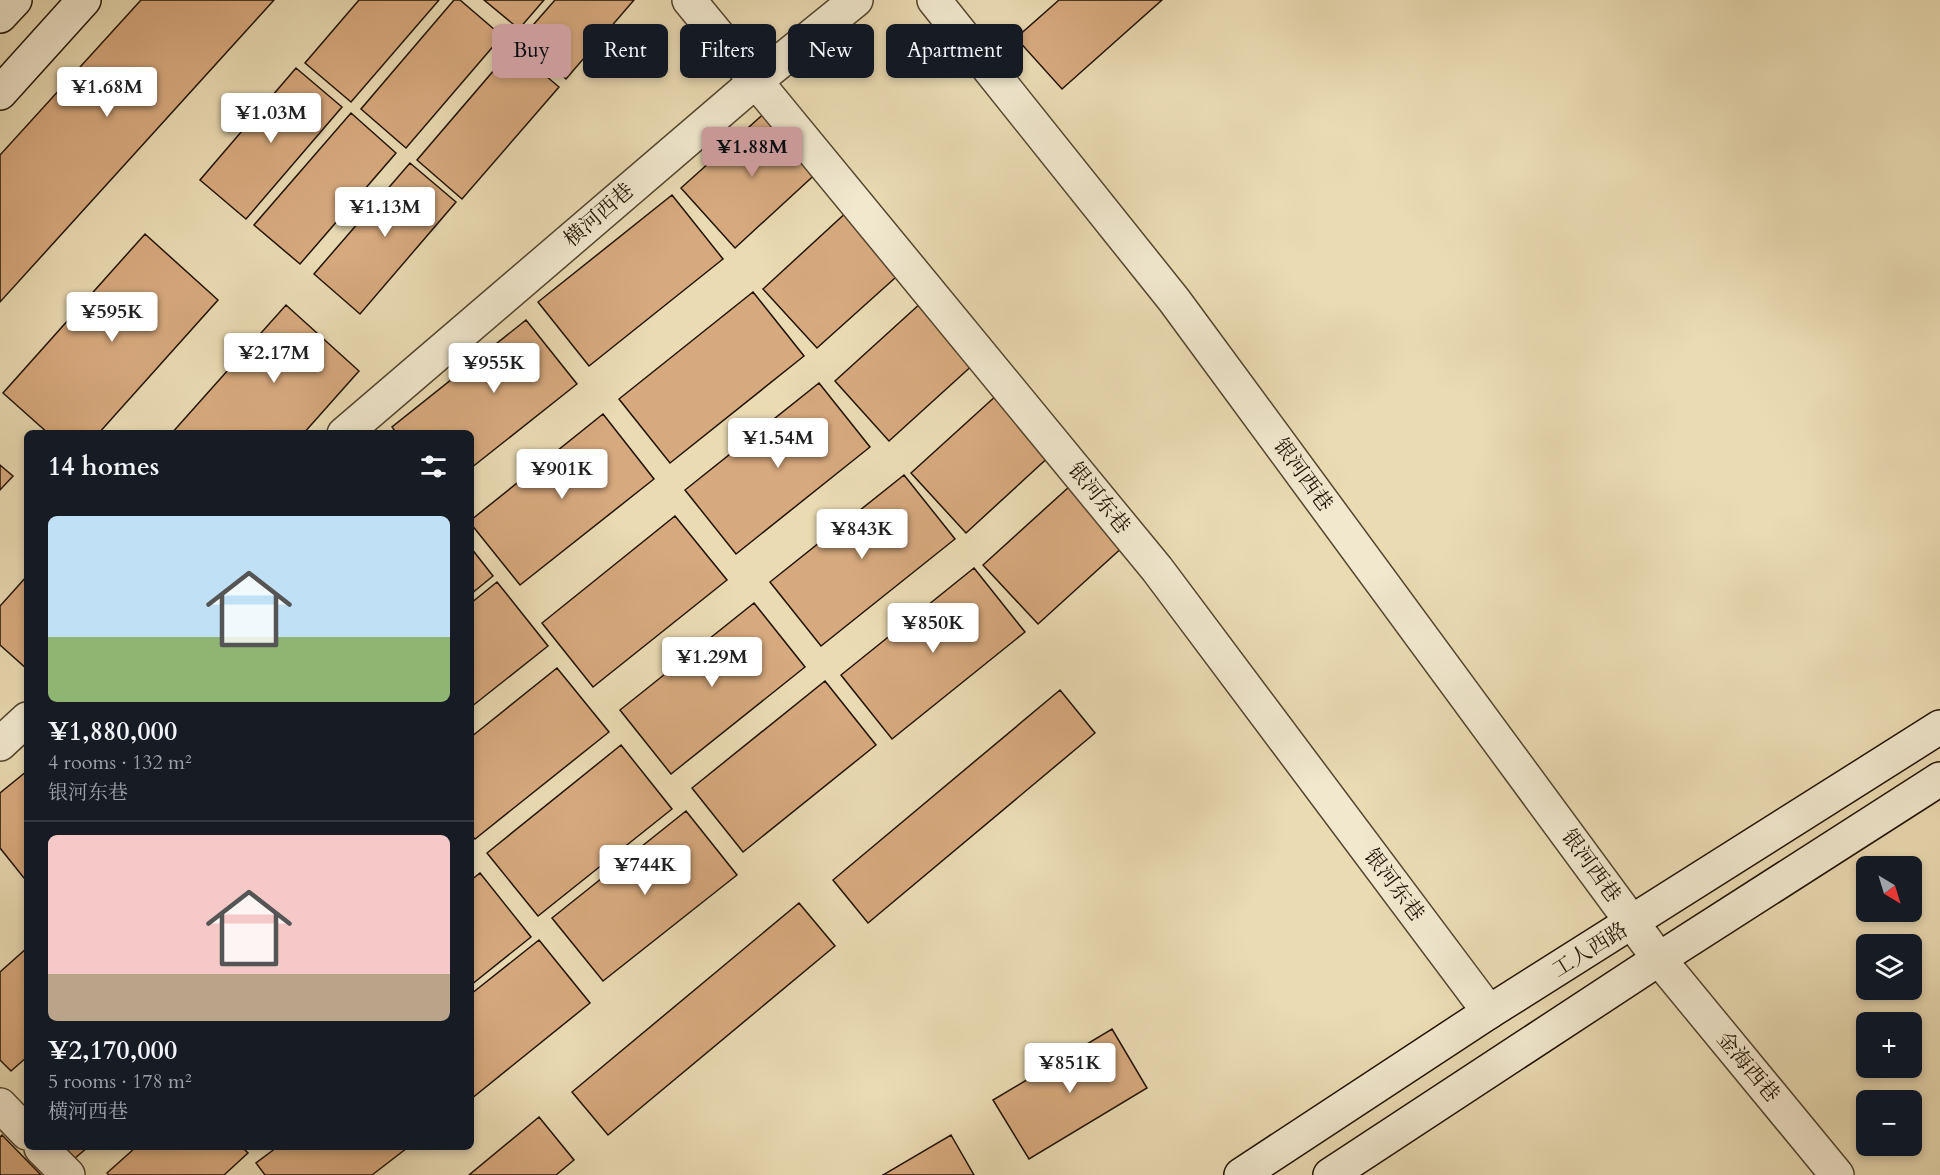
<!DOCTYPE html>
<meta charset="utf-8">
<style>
body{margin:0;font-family:Cardo,"Noto Serif SC",serif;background:#20242c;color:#f1f3f6;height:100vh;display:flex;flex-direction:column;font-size:22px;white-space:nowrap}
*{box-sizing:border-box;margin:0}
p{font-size:20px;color:#9ea1a6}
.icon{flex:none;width:33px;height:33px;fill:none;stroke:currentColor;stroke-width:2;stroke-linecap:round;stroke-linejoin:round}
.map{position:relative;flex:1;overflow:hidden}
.panel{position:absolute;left:24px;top:430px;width:450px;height:720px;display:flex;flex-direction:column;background:#171b24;border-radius:9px;box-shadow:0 3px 9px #0003}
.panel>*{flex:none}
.hud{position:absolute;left:492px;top:24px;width:570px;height:54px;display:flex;gap:12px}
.needle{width:39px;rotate:142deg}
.tools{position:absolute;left:1856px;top:856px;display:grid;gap:12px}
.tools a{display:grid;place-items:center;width:66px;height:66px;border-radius:9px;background:#171b24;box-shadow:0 3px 9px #0003;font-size:30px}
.price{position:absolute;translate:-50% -51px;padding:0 14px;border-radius:6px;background:#fff;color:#222;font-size:20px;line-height:39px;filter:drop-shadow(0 2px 3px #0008)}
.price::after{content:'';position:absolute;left:50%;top:36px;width:18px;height:14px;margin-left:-9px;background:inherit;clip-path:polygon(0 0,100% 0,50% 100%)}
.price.current{background:#c59692;color:#111}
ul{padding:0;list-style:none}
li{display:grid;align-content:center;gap:12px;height:318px;padding:0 24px}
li+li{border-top:2px solid #363941}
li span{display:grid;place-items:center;height:186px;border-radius:9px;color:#555}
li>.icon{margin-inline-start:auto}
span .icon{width:108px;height:108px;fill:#fffc;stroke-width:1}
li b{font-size:26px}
h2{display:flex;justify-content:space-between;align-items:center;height:72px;padding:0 24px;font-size:26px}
.chip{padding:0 21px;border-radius:9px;background:#171b24;box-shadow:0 3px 9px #0003;font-size:21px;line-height:54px}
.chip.current{background:#c59692;color:#111}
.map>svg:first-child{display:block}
.building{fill:#d7a97e;stroke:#211303;stroke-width:1.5}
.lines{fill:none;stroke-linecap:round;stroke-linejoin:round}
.minor-casing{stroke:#53452f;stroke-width:36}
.secondary-casing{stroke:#211303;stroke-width:36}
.minor{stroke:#f1e8ce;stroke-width:33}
.secondary{stroke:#f1e8ce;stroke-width:33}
.labels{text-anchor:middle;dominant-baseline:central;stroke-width:4.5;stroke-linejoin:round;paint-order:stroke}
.street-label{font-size:21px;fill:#211303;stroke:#f1e8ce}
</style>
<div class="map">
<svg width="1940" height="1175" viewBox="0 0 1940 1175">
<rect width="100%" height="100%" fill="#eadbb3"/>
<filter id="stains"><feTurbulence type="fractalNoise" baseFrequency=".00333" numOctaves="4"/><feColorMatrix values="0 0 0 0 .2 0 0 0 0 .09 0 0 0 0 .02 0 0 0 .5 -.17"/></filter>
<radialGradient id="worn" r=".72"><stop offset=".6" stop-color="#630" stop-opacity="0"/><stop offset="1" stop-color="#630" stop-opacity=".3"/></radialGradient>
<!-- building -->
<path class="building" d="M141 0H274L0 302V155Z
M359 0H439L351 102 305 63Z
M454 0H460L502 36 406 148 361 109Z
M484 0H544L519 29Z
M555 0H634L566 79 520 40Z
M1059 0H1162L1062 89 1016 38Z
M513 48 559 87 462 199 417 160Z
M296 68 342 107 246 219 200 180Z
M769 109 822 168 735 248 681 188Z
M351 113 396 153 300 264 254 225Z
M410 163 456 202 360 314 314 274Z
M672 195 723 259 589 366 538 302Z
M850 209 905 269 817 348 763 289Z
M145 234 218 300 98 434H49L3 393Z
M753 292 804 356 670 463 619 399Z
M922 302 976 362 889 441 835 381Z
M286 305 359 371 303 434H171Z
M526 320 577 384 471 468V434H397L392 427Z
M819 383 870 447 736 554 685 490Z
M998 394 1053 453 966 533 911 473Z
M603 414 654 479 520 585 471 524V520Z
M0 465 13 476 0 490Z
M904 475 955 539 821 646 770 582Z
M1070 486 1125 545 1038 624 983 565Z
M675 516 727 580 593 687 542 623Z
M471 548 493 576 471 594Z
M974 568 1025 632 892 739 841 675Z
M27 576V669L0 645V606Z
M497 582 548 646 471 707V603Z
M754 603 805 667 671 774 620 710Z
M557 668 609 732 475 839 471 835V737Z
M825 681 876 745 743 852 692 788Z
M1060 690 1095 733 868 923 833 880Z
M621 745 672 809 538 916 487 853Z
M27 771V876L24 878 0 848V793Z
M686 811 737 875 603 981 552 918Z
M480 873 531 937 471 985V880Z
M799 903 835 946 608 1135 572 1092Z
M539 940 590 1003 471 1099V994Z
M27 948V1057L11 1071 0 1060V972Z
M1112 1029 1147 1088 1029 1159 993 1100Z
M539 1117 574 1160 556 1175H469Z
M2 1135 41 1175H0V1137Z
M951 1135 974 1175H883Z
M65 1148H87L75 1158Z
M135 1148H243L248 1153 224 1175H109L107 1173Z
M276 1148H407L372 1175H265L256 1163Z"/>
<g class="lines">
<defs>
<path id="minor" d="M689 0 1157 569 1489 1012
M934 0 1174 300 1659 959 1837 1175
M344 434 756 81 856 0
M0 744 27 719
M0 1105 27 1133
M41 1148 68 1175"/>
<path id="secondary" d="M0 16 15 0
M0 93 84 0
M1241 1175 1489 1012 1940 727
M1330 1175 1659 959 1940 779"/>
</defs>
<!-- minor casing -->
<use href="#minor" class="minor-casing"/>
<!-- secondary casing -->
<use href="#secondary" class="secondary-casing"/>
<!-- minor -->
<use href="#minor" class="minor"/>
<!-- secondary -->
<use href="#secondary" class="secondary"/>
</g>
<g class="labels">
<!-- street labels -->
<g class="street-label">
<text transform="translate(599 215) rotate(-41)">横河西巷</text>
<text transform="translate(1303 475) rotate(54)">银河西巷</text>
<text transform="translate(1099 498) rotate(51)">银河东巷</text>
<text transform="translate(1591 866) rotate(54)">银河西巷</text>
<text transform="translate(1394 885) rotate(53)">银河东巷</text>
<text transform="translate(1590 950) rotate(-32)">工人西路</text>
<text transform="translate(1748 1067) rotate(50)">金海西巷</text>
</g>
</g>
<rect width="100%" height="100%" filter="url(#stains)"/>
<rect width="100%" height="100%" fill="url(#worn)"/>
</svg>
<div class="tools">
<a><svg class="needle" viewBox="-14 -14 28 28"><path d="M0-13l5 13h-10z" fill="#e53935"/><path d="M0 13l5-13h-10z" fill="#9ea1a6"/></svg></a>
<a><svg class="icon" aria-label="layers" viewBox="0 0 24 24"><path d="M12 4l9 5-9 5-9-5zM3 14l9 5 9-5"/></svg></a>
<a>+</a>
<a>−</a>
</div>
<b class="price" style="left:107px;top:118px">¥1.68M</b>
<b class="price" style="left:271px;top:144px">¥1.03M</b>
<b class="price current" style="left:752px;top:178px">¥1.88M</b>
<b class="price" style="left:385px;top:238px">¥1.13M</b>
<b class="price" style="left:112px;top:343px">¥595K</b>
<b class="price" style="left:274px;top:384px">¥2.17M</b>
<b class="price" style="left:494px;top:394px">¥955K</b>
<b class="price" style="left:778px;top:469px">¥1.54M</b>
<b class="price" style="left:562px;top:500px">¥901K</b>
<b class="price" style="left:862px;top:560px">¥843K</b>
<b class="price" style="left:933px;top:654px">¥850K</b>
<b class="price" style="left:712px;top:688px">¥1.29M</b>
<b class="price" style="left:645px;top:896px">¥744K</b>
<b class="price" style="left:1070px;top:1094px">¥851K</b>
<div class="hud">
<a class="chip current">Buy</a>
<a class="chip">Rent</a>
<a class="chip">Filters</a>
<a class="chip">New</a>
<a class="chip">Apartment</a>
</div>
<section class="panel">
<h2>14 homes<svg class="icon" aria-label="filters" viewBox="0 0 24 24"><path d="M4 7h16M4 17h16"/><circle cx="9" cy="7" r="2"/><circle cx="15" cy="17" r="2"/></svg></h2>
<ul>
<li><span style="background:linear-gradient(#bfe0f5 65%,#8fb573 0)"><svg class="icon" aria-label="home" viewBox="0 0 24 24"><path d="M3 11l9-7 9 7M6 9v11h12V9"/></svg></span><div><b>¥1,880,000</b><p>4 rooms · 132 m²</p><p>银河东巷</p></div></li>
<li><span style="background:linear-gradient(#f6c9c9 75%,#b9a48a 0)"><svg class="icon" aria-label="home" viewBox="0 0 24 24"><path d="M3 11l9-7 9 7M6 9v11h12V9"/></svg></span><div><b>¥2,170,000</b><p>5 rooms · 178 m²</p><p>横河西巷</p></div></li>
</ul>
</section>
</div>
